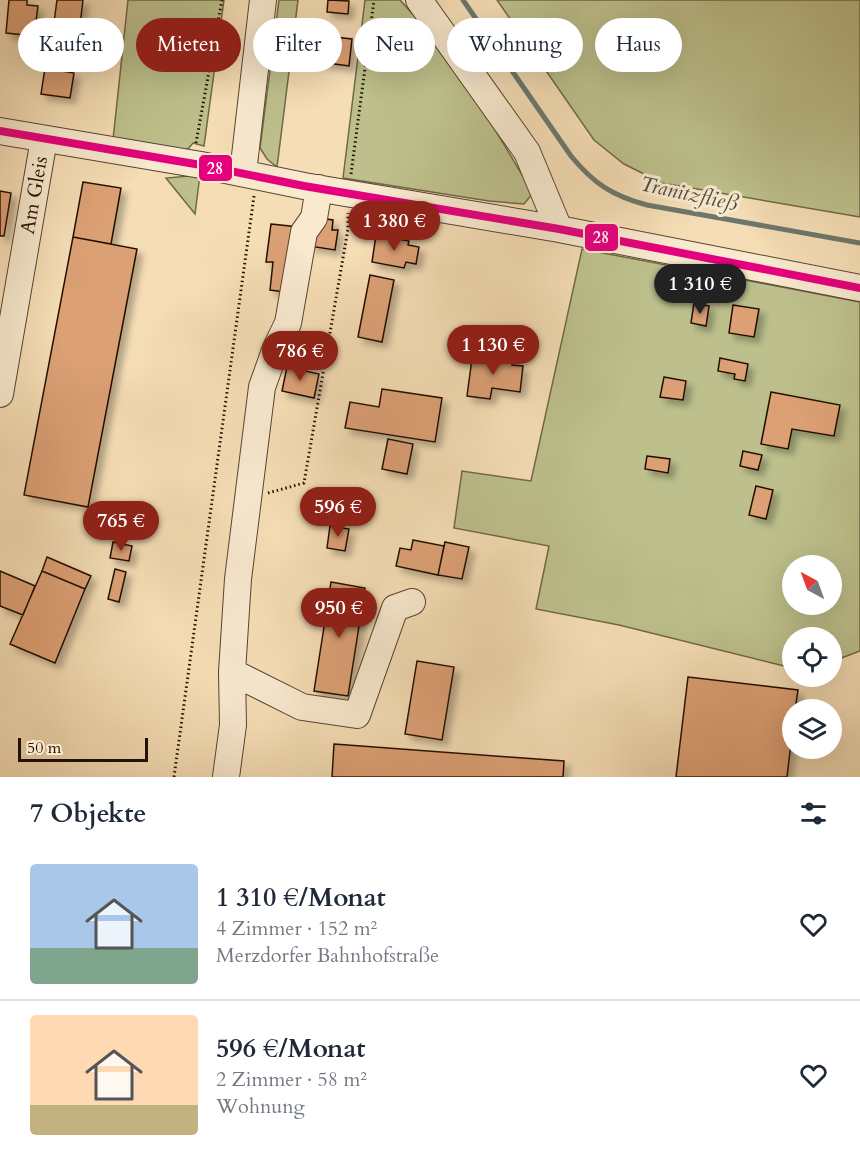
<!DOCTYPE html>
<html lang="de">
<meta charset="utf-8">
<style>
body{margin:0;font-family:Cardo,serif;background:#f6f6f7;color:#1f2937;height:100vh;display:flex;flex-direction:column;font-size:22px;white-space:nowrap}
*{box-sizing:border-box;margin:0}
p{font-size:20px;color:#747a83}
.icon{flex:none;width:33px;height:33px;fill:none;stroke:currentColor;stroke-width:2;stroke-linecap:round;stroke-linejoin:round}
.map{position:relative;height:777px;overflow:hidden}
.side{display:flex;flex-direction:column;background:#fff;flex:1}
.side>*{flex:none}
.hud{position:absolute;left:18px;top:18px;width:825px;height:54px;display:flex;gap:12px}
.needle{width:39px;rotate:319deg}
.fabs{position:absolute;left:782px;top:555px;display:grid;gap:12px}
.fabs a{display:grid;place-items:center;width:60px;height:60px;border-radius:50%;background:#fff;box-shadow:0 6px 24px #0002;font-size:30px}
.scale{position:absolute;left:18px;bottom:15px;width:130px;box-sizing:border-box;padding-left:6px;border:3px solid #241101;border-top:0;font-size:16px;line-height:21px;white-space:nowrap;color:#241101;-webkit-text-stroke:4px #f8e9cf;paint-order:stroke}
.price{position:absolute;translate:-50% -51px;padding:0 14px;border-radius:21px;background:#8f2418;color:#fff;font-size:20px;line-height:39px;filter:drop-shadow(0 2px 3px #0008)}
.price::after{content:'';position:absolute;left:50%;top:36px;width:18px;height:14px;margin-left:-9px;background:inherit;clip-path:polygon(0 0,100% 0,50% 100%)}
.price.selected{background:#222;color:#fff}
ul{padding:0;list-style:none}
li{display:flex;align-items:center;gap:18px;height:150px;padding:0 30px}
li+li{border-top:2px solid #e0e1e3}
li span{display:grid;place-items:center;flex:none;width:168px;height:120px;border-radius:6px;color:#555}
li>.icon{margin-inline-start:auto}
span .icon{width:72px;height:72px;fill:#fffc;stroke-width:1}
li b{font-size:26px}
h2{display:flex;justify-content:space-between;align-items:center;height:72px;padding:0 30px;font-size:26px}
.chip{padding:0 21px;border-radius:27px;background:#fff;box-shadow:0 6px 24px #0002;font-size:21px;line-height:54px}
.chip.selected{background:#8f2418;color:#fff}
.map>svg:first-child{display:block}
.green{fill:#bdc08c;stroke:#706846;stroke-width:1.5;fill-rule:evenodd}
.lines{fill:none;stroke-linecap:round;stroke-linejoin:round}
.stream{stroke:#6d776c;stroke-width:5}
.building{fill:#dca074;stroke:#241101;stroke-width:1.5;filter:url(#shadow)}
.minor-casing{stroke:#58442e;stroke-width:28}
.path{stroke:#241101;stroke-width:3;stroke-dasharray:1.5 3;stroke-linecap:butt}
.minor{stroke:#f8e9cf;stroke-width:26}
.bus-1-casing{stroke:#f8e9cf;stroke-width:12}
.bus-1{stroke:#e5007d;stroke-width:8}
.labels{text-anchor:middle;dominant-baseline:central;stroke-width:6;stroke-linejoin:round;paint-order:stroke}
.street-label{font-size:20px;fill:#241101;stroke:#f8e9cf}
.water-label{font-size:21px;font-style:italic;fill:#4e4c3f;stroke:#f8e9cf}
.line-badge{stroke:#f8e9cf;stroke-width:2}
.badge-label{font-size:16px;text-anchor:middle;font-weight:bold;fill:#fff}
</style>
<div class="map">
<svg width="860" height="777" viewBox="0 0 860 777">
<defs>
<filter id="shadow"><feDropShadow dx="5.5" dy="5.5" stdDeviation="3" flood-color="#0004"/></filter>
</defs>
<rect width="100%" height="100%" fill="#f5ddb5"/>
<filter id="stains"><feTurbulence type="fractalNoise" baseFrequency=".00333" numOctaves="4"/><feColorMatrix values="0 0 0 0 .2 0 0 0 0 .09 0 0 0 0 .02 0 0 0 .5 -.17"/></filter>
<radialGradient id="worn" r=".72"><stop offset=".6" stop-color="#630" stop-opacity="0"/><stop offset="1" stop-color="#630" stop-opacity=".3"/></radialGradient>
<!-- green -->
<path class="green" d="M128 0H224L204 146 193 143 188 149 177 151 113 140Z
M279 0H298L277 167 267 159 260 148Z
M365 0H400L452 58 533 193 524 204 489 201 343 178Z
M497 0H860V217L662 183 624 164 594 140Z
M200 175 195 214 166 178Z
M582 249 860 302V651L831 662V638H792V668L619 625 536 609 549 546 454 528 462 471 531 481ZM792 566H831V604H792Z"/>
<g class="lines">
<!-- stream -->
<path class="stream" d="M463 0 571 156C594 184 613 196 647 205L860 243"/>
</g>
<!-- building -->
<path class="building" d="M9 0H27V5L38 6 34 36 6 33Z
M57 0H83L79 33 53 30Z
M328 0 349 1 348 14 327 12Z
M316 35 352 39 349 66 313 61Z
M45 68 74 73 70 98 41 94Z
M83 182 121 188 111 244 73 237Z
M0 191 11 193 4 236H0Z
M319 218 333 220 332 230H338L335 250 309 246Z
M271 224 299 227 285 292 270 290 273 262H266Z
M376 235 409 241 408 245 419 247 416 264 406 262 404 268 372 262Z
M73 237 137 249 88 507 24 495Z
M370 275 394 280 382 342 358 337Z
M694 303 709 306 706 326 691 323Z
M733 305 759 309 754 337 729 333Z
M473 351 494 353 493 363 500 364 501 358 513 360 512 365 523 366 520 392 492 388 490 399 467 396Z
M720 358 748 364 745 381 734 379 735 374 718 371Z
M287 367 319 374 314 398 282 391Z
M664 377 686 381 683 400 660 397Z
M382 389 442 398 435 442 345 428 350 402 379 407Z
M771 392 840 405 834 436 792 429 788 449 761 444Z
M388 439 413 444 407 474 382 469Z
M743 451 762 455 758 470 740 466Z
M647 456 670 459 668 473 645 469Z
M756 486 773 490 766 519 749 515Z
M330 526 349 529 345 551 327 548Z
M413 540 444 546 438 575 396 566 400 548 411 550Z
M113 542 132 546 129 561 110 558Z
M445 542 469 547 462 579 438 575Z
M47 557 91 576 85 589 42 571Z
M115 569 126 572 119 602 108 599Z
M0 571 35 586 23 615 0 606Z
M42 571 85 589 55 663 10 644Z
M331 582 365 588 348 696 314 691Z
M417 661 454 667 442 740 405 734Z
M688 677 798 690 795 710H792V735L787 777H676Z
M334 744 564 761 563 777H332Z"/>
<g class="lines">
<defs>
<path id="minor" d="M419 0 527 152 559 229
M0 131 201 165 304 186 559 229 860 288
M243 173 263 0
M319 188 314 218 304 232 288 323 276 348 262 387 238 579 232 672 302 707 357 715 395 608 412 602
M0 394 44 139
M226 777 233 725 232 672"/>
</defs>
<!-- minor casing -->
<use href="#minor" class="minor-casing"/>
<!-- path -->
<path class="path" d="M196 143 222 0
M351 174 374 0
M268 493 304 483 348 229V213
M174 777 254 196"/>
<!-- minor -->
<use href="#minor" class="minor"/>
<defs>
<path id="bus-1" d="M0 131 201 165 304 186 559 229 860 288"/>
</defs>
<!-- bus-1 casing -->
<use href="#bus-1" class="bus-1-casing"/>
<!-- bus-1 -->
<use href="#bus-1" class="bus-1"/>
</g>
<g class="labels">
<!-- street labels -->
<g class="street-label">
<text transform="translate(34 195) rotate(-80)">Am Gleis</text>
</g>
<!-- water labels -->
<g class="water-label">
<text transform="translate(689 194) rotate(12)">Tranitzfließ</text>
</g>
</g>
<g class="line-badge">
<rect x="198" y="154" width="35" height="28" rx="6" fill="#e5007d"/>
<rect x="584" y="223" width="35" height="29" rx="6" fill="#e5007d"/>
</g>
<g class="badge-label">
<text x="215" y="174">28</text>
<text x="601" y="243">28</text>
</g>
<rect width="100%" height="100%" filter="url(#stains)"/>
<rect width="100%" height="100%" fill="url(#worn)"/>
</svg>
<div class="fabs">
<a><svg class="needle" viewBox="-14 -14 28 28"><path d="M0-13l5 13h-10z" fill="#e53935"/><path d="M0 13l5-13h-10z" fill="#747a83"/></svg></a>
<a><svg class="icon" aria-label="locate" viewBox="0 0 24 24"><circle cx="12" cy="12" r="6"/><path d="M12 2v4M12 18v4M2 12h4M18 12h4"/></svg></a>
<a><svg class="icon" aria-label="layers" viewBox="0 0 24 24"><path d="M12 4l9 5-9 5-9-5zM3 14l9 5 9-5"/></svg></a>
</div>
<div class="scale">50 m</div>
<b class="price" style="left:394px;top:252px">1 380 €</b>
<b class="price selected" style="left:700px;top:315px">1 310 €</b>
<b class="price" style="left:493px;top:376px">1 130 €</b>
<b class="price" style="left:300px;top:382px">786 €</b>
<b class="price" style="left:338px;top:538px">596 €</b>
<b class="price" style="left:121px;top:552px">765 €</b>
<b class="price" style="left:339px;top:639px">950 €</b>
<div class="hud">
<a class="chip">Kaufen</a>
<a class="chip selected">Mieten</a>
<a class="chip">Filter</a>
<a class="chip">Neu</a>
<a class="chip">Wohnung</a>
<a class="chip">Haus</a>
</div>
</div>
<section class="side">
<h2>7 Objekte<svg class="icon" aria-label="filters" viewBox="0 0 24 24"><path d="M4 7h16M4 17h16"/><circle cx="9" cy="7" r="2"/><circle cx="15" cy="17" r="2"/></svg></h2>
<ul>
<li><span style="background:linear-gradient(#a9c7e8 70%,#7fa58c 0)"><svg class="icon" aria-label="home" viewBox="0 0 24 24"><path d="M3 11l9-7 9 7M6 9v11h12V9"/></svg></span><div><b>1 310 €/Monat</b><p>4 Zimmer · 152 m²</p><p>Merzdorfer Bahnhofstraße</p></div><svg class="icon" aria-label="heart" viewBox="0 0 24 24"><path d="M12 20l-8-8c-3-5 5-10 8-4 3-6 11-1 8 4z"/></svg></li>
<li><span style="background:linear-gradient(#ffd9b3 75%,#c2b280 0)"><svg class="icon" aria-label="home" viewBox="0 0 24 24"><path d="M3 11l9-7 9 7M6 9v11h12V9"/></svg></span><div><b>596 €/Monat</b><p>2 Zimmer · 58 m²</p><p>Wohnung</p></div><svg class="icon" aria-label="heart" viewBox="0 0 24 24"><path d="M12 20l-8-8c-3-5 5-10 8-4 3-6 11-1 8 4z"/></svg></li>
</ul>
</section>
